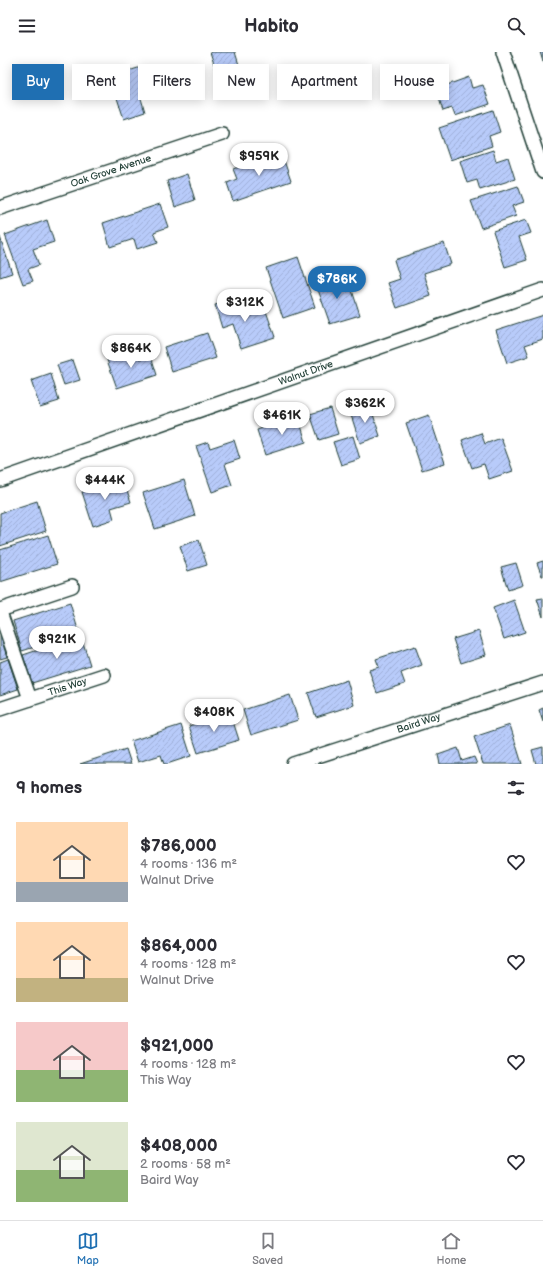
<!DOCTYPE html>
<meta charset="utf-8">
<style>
body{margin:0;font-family:"Balsamiq Sans",sans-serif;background:#f7f7f7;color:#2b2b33;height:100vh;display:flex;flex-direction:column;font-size:15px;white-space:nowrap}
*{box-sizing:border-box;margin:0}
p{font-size:13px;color:#7c7c81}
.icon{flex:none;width:22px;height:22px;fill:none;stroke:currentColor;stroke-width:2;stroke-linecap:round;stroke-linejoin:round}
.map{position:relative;height:712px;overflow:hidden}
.panel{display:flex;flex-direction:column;background:#fff;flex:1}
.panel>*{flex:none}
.banner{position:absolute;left:12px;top:12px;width:519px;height:36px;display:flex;gap:8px}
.price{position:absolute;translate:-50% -34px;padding:0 9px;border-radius:14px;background:#fff;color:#222;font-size:13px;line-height:26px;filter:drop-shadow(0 1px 2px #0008)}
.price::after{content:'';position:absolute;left:50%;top:24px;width:12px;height:9px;margin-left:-6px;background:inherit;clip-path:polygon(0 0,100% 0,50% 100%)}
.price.selected{background:#1f6fb2;color:#fff}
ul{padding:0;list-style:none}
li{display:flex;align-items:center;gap:12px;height:100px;padding:0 16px}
li span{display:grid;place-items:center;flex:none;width:112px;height:80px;border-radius:0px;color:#555}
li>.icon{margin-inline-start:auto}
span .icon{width:48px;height:48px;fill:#fffc;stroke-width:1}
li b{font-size:17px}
h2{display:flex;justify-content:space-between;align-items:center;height:48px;padding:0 16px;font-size:17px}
.tag{padding:0 14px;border-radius:0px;background:#fff;box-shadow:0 2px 10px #0003;font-size:14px;line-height:36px}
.tag.selected{background:#1f6fb2;color:#fff}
header{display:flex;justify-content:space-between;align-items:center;height:52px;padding:0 16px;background:#fff;font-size:18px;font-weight:700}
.dock{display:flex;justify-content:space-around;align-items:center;height:56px;border-top:1px solid #e1e1e2;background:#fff;font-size:11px;color:#7c7c81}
.dock a{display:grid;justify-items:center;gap:2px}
.dock .selected{color:#1f6fb2}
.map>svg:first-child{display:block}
.building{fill:url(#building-hatch);stroke:#1f3d34}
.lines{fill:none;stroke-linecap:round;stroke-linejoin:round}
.street-casing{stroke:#1f3d34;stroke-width:16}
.street{stroke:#fff;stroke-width:13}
.labels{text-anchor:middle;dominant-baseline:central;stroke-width:4;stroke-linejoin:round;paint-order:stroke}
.street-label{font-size:10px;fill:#1f3d34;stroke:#fff}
</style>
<header><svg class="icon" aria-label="menu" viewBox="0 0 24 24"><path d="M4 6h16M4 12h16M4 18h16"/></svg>Habito<svg class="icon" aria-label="search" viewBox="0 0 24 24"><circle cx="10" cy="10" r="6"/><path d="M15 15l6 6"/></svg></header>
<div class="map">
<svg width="543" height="712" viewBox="0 0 543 712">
<defs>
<pattern id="building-hatch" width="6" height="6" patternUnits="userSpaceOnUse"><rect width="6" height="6" fill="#b8cbfa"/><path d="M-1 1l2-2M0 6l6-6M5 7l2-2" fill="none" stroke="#9eafd7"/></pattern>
</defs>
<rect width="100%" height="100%" fill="#fff"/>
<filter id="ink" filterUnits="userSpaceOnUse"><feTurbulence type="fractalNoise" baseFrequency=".025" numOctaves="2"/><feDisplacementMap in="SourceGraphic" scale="8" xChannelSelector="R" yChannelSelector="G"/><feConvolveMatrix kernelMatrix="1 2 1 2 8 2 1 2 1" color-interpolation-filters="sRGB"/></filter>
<g filter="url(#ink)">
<!-- building -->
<path class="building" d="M210 0H235L244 29 222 36Z
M540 0H543V10Z
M141 15 149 40 140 43 145 60 124 67 110 25Z
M469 25 472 36 483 33 490 52 455 64 452 56 443 59 436 37Z
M493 58 500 80 489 84 492 94 450 108 439 76Z
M493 98 496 109 508 105 515 127 480 138 477 128 467 131 460 109Z
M281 100 291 129 233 149 227 131 237 127 233 117Z
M187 122 195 148 175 155 167 129Z
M518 134 524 150 512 154 516 164 481 176 471 149Z
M160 152 168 175 154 180 158 190 137 197 134 187 110 195 103 171Z
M47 168 54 190 33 197 39 213 28 217 33 229 23 232 5 183Z
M526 168 531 181 519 185 527 208 505 215 493 179Z
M0 185 12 221 0 225Z
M444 191 451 212 424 221 431 244 397 256 388 231 400 227 394 208Z
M298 205 315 255 283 266 266 216Z
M336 223 340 235 350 232 360 263 330 272 315 229Z
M239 246 242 257 253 254 255 262 266 259 275 285 241 296 233 272 222 276 215 253Z
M543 263V287L525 293 529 304 507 311 496 278Z
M207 281 216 306 172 320 164 295Z
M137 298 140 307 151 304 157 323 117 336 107 308Z
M73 308 80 328 64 333 57 313Z
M51 322 59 349 40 355 31 329Z
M370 353 380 384 360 391 350 360Z
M330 356 338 382 319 388 310 362Z
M429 363 445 411 422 418 406 371Z
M298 364 306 390 265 403 257 378Z
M481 381 485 392 501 386 513 419 489 427 484 412 472 416 462 388Z
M353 384 360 407 341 413 333 390Z
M234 388 240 407 225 412 232 433 212 440 196 394 208 390 210 396Z
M123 427 131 450 111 456 114 467 93 474 82 440Z
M184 428 195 464 155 477 143 441Z
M37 449 46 479 0 494V461Z
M48 483 57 512 0 530V498Z
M199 488 207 513 188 519 180 494Z
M543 509V524H542L537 511Z
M516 511 523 533 508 538 501 515Z
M543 546V565L537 547Z
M514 548 525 580 504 587 493 556Z
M70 551 79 581 22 599 13 569Z
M479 579 486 603 461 611 453 587Z
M0 582 7 605 0 607Z
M81 584 90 613 32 631 23 603Z
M415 594 422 613 401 621 405 632 377 641 369 618 379 615 376 607Z
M8 607 18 637 0 643V610Z
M347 628 354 653 316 665 308 641Z
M290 643 298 668 251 683 243 658Z
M543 656V670L539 658Z
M230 660 239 688 198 701 189 674Z
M181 673 191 704 167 712H164L161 703 138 710 131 689Z
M510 673 522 712H483L474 685Z
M543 695V712H536L532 698Z
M458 696 462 709 474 705 477 712H440L438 703Z
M126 697 131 712H80Z"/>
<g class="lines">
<defs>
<g id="street">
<path d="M503 0 543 120"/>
<path id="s1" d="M0 156 222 82"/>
<path id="s2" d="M0 428 543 238"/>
<path d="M0 558 72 534"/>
<path d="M0 560 30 647"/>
<path id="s3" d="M0 657 104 623"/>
<path id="s4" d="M293 712 543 631"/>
</g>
</defs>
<!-- street casing -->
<use href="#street" class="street-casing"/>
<!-- street -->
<use href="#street" class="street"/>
</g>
</g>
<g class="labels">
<!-- street labels -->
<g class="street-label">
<text stroke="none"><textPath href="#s1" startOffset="117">Oak Grove Avenue</textPath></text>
<text stroke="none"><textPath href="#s2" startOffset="324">Walnut Drive</textPath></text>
<text stroke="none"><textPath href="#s3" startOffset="71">This Way</textPath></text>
<text stroke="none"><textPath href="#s4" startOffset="132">Baird Way</textPath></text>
</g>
</g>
</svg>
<b class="price" style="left:259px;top:125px">$959K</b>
<b class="price selected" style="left:337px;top:248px">$786K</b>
<b class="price" style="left:245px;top:271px">$312K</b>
<b class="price" style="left:131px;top:317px">$864K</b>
<b class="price" style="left:365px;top:372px">$362K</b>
<b class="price" style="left:282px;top:384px">$461K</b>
<b class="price" style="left:105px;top:449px">$444K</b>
<b class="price" style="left:57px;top:608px">$921K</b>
<b class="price" style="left:214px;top:681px">$408K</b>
<div class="banner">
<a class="tag selected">Buy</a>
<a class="tag">Rent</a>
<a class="tag">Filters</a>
<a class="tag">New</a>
<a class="tag">Apartment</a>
<a class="tag">House</a>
</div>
</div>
<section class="panel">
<h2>9 homes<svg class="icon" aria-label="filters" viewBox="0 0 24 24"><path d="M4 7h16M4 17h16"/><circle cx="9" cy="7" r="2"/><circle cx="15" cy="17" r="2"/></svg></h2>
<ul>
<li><span style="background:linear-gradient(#ffd9b3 75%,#9aa5b1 0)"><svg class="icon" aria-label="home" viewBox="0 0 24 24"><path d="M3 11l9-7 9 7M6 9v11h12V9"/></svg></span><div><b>$786,000</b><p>4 rooms · 136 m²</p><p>Walnut Drive</p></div><svg class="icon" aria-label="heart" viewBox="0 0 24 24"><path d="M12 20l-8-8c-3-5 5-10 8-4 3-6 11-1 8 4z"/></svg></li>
<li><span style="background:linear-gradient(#ffd9b3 70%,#c2b280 0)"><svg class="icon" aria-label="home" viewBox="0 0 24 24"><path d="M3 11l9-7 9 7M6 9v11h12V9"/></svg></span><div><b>$864,000</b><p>4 rooms · 128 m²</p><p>Walnut Drive</p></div><svg class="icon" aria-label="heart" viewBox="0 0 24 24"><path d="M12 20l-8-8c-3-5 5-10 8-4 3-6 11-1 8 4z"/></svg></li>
<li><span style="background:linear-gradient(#f6c9c9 60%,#8fb573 0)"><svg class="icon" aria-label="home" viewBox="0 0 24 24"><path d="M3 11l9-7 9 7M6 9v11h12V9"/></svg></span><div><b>$921,000</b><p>4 rooms · 128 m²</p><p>This Way</p></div><svg class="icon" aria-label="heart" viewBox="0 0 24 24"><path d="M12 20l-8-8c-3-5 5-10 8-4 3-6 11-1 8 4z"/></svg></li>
<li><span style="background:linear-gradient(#dfe7d0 60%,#8fb573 0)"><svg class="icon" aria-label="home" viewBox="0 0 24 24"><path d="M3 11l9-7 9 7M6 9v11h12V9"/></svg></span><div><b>$408,000</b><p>2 rooms · 58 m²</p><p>Baird Way</p></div><svg class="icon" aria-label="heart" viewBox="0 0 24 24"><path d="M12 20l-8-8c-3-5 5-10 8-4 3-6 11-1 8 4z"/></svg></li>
</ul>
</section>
<nav class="dock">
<a class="selected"><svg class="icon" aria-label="map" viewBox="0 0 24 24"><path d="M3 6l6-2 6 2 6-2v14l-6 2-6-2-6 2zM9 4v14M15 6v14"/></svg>Map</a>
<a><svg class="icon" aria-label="saved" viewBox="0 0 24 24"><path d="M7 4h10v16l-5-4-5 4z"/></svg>Saved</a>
<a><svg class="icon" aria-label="home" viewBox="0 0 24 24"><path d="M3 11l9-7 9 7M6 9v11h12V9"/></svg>Home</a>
</nav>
